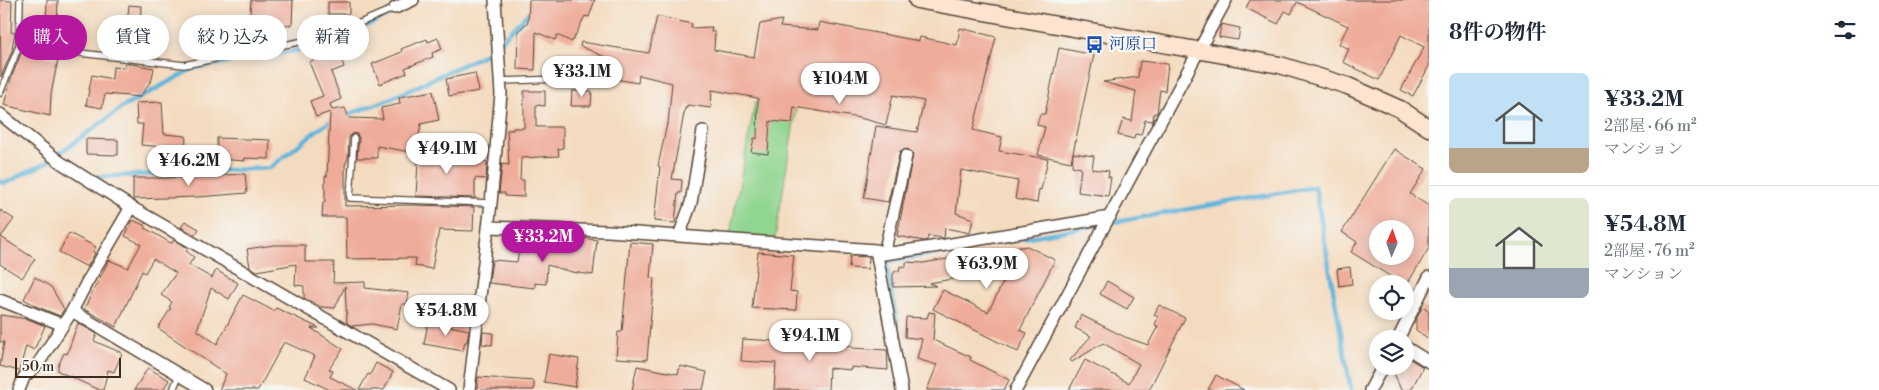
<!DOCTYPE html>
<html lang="ja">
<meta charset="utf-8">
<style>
body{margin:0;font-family:"Libre Bodoni","Noto Serif JP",serif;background:#f6f6f7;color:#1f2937;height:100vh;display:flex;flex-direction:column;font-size:19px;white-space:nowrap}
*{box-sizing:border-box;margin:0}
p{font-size:16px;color:#747a83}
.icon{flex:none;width:28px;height:28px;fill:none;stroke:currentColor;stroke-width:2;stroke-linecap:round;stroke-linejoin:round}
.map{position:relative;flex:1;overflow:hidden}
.panel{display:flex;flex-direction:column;background:#fff;width:450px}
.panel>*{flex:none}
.hud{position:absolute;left:15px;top:15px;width:475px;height:45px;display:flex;gap:10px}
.needle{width:32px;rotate:2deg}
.buttons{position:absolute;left:1369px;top:220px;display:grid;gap:10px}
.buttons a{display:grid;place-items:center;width:45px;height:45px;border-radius:50%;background:#fff;box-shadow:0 2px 12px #0003;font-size:25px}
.scale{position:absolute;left:15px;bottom:12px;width:106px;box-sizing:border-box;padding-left:5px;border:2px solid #3b2a1e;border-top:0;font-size:14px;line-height:18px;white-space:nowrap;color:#3b2a1e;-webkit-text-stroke:4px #f6f6f2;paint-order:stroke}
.price{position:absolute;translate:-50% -42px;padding:0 11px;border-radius:18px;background:#fff;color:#222;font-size:16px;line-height:32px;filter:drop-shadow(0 1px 2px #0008)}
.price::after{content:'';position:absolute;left:50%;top:30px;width:15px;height:11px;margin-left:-8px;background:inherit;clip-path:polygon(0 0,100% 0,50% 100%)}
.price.selected{background:#b5179e;color:#fff}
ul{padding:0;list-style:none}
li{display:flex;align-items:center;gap:15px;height:125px;padding:0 20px}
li+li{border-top:1px solid #e0e1e3}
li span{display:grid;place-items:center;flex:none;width:140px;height:100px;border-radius:8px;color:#555}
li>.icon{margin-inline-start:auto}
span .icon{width:60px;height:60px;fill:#fffc;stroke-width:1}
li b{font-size:21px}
h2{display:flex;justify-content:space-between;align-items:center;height:60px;padding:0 20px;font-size:21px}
.chip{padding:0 18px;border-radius:22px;background:#fff;box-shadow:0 2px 12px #0003;font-size:18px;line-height:45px}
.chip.selected{background:#b5179e;color:#fff}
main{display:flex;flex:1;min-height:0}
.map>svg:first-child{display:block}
.green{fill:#91d690;stroke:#668057}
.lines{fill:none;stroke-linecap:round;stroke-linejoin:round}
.stream{stroke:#5db4da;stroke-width:4.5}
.building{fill:#efac9a;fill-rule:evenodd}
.lane-casing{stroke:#574536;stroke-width:8}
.street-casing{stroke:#574536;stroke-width:14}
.secondary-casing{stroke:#574536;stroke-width:19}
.lane{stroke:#fff;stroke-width:5.5}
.street{stroke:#fff;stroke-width:11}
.secondary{stroke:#fde4d1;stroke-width:16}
.labels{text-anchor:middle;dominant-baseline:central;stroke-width:5;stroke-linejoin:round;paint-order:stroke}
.transit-label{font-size:16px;fill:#164399;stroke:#f6f6f2;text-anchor:start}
</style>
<main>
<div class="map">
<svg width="1429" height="390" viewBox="0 0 1429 390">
<rect width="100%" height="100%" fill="#f6f6f2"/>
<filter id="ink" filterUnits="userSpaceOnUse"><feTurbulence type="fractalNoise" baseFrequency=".02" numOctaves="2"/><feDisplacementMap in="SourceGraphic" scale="10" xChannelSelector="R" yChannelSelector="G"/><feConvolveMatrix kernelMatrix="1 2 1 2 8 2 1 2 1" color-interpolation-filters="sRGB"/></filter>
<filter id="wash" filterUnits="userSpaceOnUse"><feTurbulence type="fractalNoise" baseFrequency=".0096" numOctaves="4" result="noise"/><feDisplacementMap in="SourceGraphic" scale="20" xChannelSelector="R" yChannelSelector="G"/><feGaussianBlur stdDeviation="1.12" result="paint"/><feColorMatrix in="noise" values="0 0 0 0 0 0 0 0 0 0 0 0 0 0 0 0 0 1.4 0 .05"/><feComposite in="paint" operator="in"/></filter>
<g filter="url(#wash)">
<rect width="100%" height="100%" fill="#f4dbbf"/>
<!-- green -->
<path class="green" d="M755 102 796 110 775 239 730 234Z"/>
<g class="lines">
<!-- stream -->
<path class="stream" d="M502 41 532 9
M344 116 390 99 492 51
M97 177 270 168 316 131 334 119
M0 181 4 183 11 181 22 174 45 164 123 107 194 68 322 46 400 10
M909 390 886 262 1315 187 1351 390"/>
</g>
<g id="blocks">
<!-- building -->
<path class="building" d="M0 0 12 1 11 32 15 33 12 48H13L1 77Z
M47 0H58L57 24 46 23Z
M251 0H293L292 25 271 24V30L249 29Z
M529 0H595L589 17 585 16 572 42 557 35 555 40 536 32 535 70 517 69 518 31 528 22Z
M1250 0H1429V66L1413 96 1401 90 1424 47 1401 35 1379 80 1343 62 1349 49 1339 44 1348 26 1297 2 1291 14 1285 11 1278 24 1246 8Z
M328 2H349V14H328Z
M129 5 141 6 140 26 127 25Z
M657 16 692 24 691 28 712 27 711 32H715L714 50 754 57 760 24 782 20 780 27 818 30 819 22 919 41 920 37 957 45 960 28 996 37 973 130 1002 137 999 151 1048 159 1041 190 1039 189 1037 203 1015 199 1018 181 961 170 956 213 973 219 970 233 945 228 944 238 928 236 927 240 924 241 897 236 913 154 908 149 900 151 888 202 864 198 876 126 917 132 924 101 893 95 886 125 860 118 794 107 792 123 770 121 768 154 751 152 754 138 757 139 758 98 712 90 711 108 687 105V108H685L672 179 682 180 681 193H678L675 223 654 221 660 167 658 166 667 124H668L672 83 639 75 638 83 603 77V74L560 71 561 60 621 64 580 46 581 42 649 53Z
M1221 24 1240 28 1238 40 1219 37Z
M438 38 442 49 432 53 433 57 405 68 407 73 380 84 372 64 402 52 401 49 427 39 428 42Z
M127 47 139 48 138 55 127 54Z
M1059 48 1094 55 1071 162 1038 155 1045 127 1037 125 1040 114H1045Z
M338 50 344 67 331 72 341 99 330 104 332 110 345 108 349 118 383 119 381 108 400 104 399 97 433 91 439 120 421 124 416 153 377 146V158H357L359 138 357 134 354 133 349 137 348 158 345 165V206L415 205 474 207 473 231 439 230 432 269 415 266 416 258 347 259 346 217H322L323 202H325V176H327L330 112 316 117 310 101 323 96 309 62Z
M22 51 58 59 51 94 50 116 4 105 11 79Z
M1140 61 1168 64 1165 91 1160 90 1157 113H1154L1153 121 1145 120 1141 135 1135 134 1134 139 1118 135 1123 119 1132 121 1136 91 1103 82 1138 77Z
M126 63 154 68 152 79 140 97 105 94 102 108 86 105 92 75 112 79 113 67 125 68Z
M475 73 479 91 449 96 446 79Z
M524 91H545V106L536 105V127H563V148L558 149 559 156 521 158 520 180H524V197L505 196V193H499L502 164 509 165 507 130H513V128H524Z
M572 91H592L591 106H571Z
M162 102 164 134 186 136 185 157 164 155 165 147 141 145 143 124H137L136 103Z
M217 138 270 140 269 159 244 158 245 161 217 159Z
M86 139 118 140V155L86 154Z
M419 145 432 146 431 155 458 157V159L487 162 486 179 475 178V198L416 196Z
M1394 149 1426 169 1410 194 1429 206V248L1406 286 1351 252 1357 242 1342 232ZM1378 229H1405V256H1378Z
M1073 153 1094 156 1092 169 1109 171 1108 177H1111L1108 196 1078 192 1081 168 1072 166Z
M245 174 247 193 198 197 133 199V178H166Z
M0 210 14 219 1 237 35 259 22 278 0 264Z
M133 220 146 226 145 228 169 242 172 243 174 240 188 248 186 251 194 257 189 265 212 278 216 270 238 283 229 299 211 288 197 330 217 344 243 295 274 311 276 308 319 328H311L343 349 329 369 333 371 330 377 357 390H330L305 378 315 356 284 342 258 390H219L226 374 158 328 171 308 169 307 172 302 161 295 176 273 153 259 145 273 142 271 116 327 84 309 109 260 128 268 141 244 125 236Z
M185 221 199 229 195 235 181 227Z
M69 233 96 247 93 252 95 253 87 267 59 252Z
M521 237 533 244 582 246 583 238 597 240 593 275 572 272 547 265 546 284 535 283V288L489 283 492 260 517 262Z
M630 242 653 244 650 278H654L647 360 616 358 618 332H622Z
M274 245H305V262H334L333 283 365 282V288L409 293 407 304H402L397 329 372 324 352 326 347 323 345 286 335 308 321 307 304 298V286L295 285 296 264 257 271 250 267 247 249Z
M1027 246 1055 260 1020 330 1027 333 1018 352 933 309 943 290 988 312 1010 269 929 283 936 286 893 287V275L895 271H899L900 266 906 267V262L923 263Z
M758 252 794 255 790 291 797 292 796 310 752 308Z
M850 256 869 257 868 269 849 268Z
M1350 267 1352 284 1339 286 1337 269Z
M35 277 51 287 64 309 60 316 38 307 24 299Z
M1107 281 1134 297 1127 309 1100 294Z
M1159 305 1185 318 1149 390H1069L1085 360 1129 383 1139 364 1103 343 1072 362 1070 360 1091 336 1075 328 1081 315 1125 337 1148 345 1158 326 1155 325 1158 317 1154 315Z
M1423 306 1429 311V339L1416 330V320Z
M929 312 935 313 933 340 971 357 970 360 1009 380 1004 390H927L937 365 917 359 922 339 905 337 906 317 927 318Z
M0 315 28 319 45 326 34 350 26 346 19 371 0 366 4 342H0Z
M428 322 469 330 467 342H465L463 351 424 344Z
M78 323 97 334 94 341 122 353 114 372 108 370 103 390H99L58 371V366L64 353 67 354Z
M483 332 493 333 492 345 482 344Z
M743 339 852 346V348L887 350 888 370 851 367V370L829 368 828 390H774L776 363 741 361Z
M549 354 579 359 575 387 544 382Z
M1405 356 1423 367 1411 390H1401L1391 366H1405Z
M376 363 393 372 384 390H359L368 374 370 375Z
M637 366 678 374 680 366 707 372 703 390H632Z
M148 368 169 380 163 390H134Z
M1216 375 1244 390H1208Z
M478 377 534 381V390H477Z"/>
</g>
</g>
<g filter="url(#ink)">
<use href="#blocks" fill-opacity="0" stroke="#574536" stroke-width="1"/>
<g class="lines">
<defs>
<path id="lane" d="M19 46 184 65 329 36 395 8
M500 81 562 79
M0 93 19 46 20 0
M354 138 350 198 491 203
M173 390 179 375"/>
<path id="street" d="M395 8 413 0
M0 114 60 162 131 207 449 390
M488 227 608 231 876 250 902 390
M679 236 691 203 703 131
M884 254 906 156
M877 255 946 245 1110 217
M0 300 63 325
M72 311 205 390
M1398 339 1429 277
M1405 347 1429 362
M19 390 24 377 38 364 72 311 86 284 131 207
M469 390 491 203 501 94 495 0
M1016 390 1226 0
M1370 390 1383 366"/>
<path id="secondary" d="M917 0 1280 65 1348 86 1400 109 1429 128"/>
</defs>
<!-- lane casing -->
<use href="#lane" class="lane-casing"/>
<!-- street casing -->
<use href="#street" class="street-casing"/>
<!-- secondary casing -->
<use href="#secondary" class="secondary-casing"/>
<!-- lane -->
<use href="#lane" class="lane"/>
<!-- street -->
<use href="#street" class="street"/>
<!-- secondary -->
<use href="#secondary" class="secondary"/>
</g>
</g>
<!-- icons -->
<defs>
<symbol id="bus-bare" viewBox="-9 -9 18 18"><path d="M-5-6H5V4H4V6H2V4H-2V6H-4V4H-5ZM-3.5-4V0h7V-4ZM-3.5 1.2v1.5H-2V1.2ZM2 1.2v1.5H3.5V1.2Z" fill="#1a4fb4" stroke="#f6f6f2" stroke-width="2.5" paint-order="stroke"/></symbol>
</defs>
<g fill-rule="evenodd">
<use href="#bus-bare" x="1082" y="32" width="25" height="25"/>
</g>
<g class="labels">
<!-- transit labels -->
<g class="transit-label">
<text x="1109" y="44">河原口</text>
</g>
</g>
</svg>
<div class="buttons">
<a><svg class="needle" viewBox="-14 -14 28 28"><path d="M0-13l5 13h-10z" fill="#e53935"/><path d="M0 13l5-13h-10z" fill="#747a83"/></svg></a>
<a><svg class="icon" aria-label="locate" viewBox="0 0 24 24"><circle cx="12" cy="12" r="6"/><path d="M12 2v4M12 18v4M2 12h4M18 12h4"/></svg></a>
<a><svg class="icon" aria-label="layers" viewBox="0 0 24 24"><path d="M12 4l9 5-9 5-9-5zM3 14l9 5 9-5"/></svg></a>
</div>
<div class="scale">50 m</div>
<b class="price" style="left:582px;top:98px">¥33.1M</b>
<b class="price" style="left:840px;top:105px">¥104M</b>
<b class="price" style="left:447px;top:175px">¥49.1M</b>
<b class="price" style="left:189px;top:187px">¥46.2M</b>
<b class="price selected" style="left:543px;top:263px">¥33.2M</b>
<b class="price" style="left:987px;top:290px">¥63.9M</b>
<b class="price" style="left:446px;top:337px">¥54.8M</b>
<b class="price" style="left:810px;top:362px">¥94.1M</b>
<div class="hud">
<a class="chip selected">購入</a>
<a class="chip">賃貸</a>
<a class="chip">絞り込み</a>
<a class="chip">新着</a>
</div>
</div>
<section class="panel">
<h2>8件の物件<svg class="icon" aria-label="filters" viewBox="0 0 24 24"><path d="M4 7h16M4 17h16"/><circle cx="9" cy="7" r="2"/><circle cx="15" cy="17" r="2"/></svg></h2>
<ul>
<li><span style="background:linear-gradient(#bfe0f5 75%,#b9a48a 0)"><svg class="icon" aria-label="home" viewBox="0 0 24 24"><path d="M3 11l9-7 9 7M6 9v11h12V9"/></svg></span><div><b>¥33.2M</b><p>2部屋 · 66 m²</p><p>マンション</p></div></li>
<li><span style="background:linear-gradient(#dfe7d0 70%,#9aa5b1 0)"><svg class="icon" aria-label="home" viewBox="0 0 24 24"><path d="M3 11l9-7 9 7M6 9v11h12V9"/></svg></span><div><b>¥54.8M</b><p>2部屋 · 76 m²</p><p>マンション</p></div></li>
</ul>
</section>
</main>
